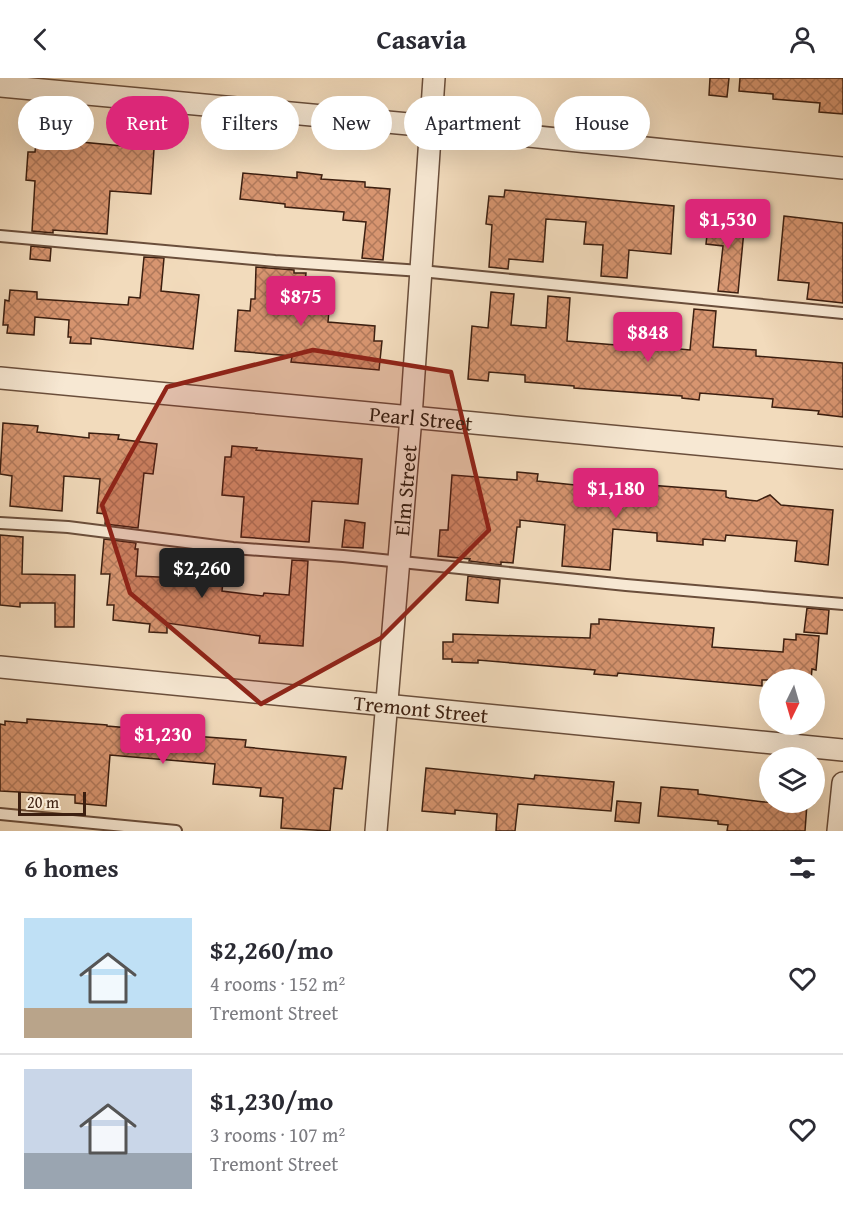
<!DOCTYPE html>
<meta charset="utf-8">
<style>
body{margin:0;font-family:"Gentium Book Plus",serif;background:#f2f2f3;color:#2b2b33;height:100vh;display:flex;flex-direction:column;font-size:22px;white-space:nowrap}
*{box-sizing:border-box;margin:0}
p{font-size:20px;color:#7c7c81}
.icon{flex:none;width:33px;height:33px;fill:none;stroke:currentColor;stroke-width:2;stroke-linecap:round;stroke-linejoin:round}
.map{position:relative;height:753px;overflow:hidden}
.drawer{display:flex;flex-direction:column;background:#fff;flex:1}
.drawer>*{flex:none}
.hud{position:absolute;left:18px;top:18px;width:807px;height:54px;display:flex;gap:12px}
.needle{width:39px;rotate:185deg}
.buttons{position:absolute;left:759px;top:591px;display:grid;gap:12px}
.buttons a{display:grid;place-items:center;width:66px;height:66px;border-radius:50%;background:#fff;box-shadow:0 6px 24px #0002;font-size:30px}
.scale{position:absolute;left:18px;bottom:15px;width:68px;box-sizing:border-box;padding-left:6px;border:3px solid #3c1f10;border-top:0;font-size:16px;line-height:21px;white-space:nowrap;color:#3c1f10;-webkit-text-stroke:4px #f7e8d3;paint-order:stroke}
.price{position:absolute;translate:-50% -51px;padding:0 14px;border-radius:6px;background:#db2777;color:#fff;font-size:20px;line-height:39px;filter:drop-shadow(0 2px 3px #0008)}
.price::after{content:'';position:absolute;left:50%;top:36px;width:18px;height:14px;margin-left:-9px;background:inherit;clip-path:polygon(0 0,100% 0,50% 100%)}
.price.on{background:#222;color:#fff}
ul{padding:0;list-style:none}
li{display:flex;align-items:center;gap:18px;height:150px;padding:0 24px}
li+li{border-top:2px solid #e1e1e2}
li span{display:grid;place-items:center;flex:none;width:168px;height:120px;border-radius:0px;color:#555}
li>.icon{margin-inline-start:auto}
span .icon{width:72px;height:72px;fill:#fffc;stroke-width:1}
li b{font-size:26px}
h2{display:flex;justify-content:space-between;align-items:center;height:72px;padding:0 24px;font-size:26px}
.pill{padding:0 21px;border-radius:27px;background:#fff;box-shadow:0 6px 24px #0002;font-size:21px;line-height:54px}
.pill.on{background:#db2777;color:#fff}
header{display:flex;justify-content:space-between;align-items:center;height:78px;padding:0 24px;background:#fff;font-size:27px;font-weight:600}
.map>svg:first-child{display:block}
.building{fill:url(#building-cross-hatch);stroke:#3c1f10;stroke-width:1.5}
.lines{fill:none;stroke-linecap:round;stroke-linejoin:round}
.lane-casing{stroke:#6a4e3b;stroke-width:14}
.street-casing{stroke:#6a4e3b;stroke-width:24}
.lane{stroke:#f7e8d3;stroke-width:10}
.street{stroke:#f7e8d3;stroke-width:21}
.marked{fill:#8f2418;fill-opacity:0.2;stroke:#8f2418;stroke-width:4.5;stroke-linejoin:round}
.labels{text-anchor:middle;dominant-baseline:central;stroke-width:6;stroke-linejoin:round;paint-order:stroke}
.street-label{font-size:21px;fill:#3c1f10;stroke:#f7e8d3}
</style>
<header><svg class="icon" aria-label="back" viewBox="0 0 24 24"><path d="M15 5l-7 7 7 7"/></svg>Casavia<svg class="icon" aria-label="person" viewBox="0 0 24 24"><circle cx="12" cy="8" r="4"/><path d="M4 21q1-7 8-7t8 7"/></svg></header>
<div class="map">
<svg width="843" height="753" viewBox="0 0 843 753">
<defs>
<pattern id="building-cross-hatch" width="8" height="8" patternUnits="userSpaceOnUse" patternTransform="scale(1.5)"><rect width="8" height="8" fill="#d79570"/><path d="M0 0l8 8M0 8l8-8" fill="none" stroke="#b0795b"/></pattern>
</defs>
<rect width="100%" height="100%" fill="#f2dbbc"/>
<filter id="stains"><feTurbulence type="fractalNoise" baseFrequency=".00333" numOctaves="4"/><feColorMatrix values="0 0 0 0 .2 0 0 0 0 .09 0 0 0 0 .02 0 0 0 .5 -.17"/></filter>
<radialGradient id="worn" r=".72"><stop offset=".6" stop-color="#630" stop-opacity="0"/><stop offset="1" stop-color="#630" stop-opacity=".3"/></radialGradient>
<!-- building -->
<path class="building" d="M710 0H729L727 19 709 17Z
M740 0H843V36L819 34 820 25 773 21V16L739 13Z
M37 54 60 56V62L154 71 151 116 110 113 107 156 53 152V155L32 153 35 103 26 102 28 74H35Z
M297 94 322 97 321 101 365 104V109L390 111 383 182 362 180 366 144 343 142 344 134 285 129V126L240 121 243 95 297 100Z
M505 112 674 128 671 176 629 172 627 200 601 198 603 167 584 166 586 144 546 141 543 184 509 181 508 191 489 189 492 147 486 146 489 118 504 119Z
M784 138 843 145V225L807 221 809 205 778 202Z
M709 139 745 142 738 215 718 213 723 168 706 166Z
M31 168 51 170 50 183 30 181Z
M144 179 164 180 161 213 199 217 193 271 91 260V266L70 265 71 259H68L69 242 35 239 34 257 7 255 8 247H3L5 222 9 223 10 212 37 214V221L128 227 129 219 140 220Z
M256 189 294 192V195H306L303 229 329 232 328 244 375 248 374 263H382L379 292 291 284 292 278 235 273 238 232 250 233 251 221H255Z
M491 214 514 216 511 247 546 250 548 218 570 220 567 263 629 268 638 267 690 272 694 231 716 233 713 269 756 272V278L843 285V339L818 336 819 333 772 329 773 321 700 315 699 322 682 320V318L574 310V308L525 304V297L489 294 488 303 468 301 472 248 488 250Z
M3 345 38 348 37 354 89 360V355L119 357 118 361 157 366 153 396 144 395 138 450 105 446 106 436 97 435 100 401 64 398 62 433 10 428 12 398 0 396Z
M232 368 257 370 256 372 362 381 358 426 312 423 309 464 241 459 244 419 222 417 225 379H231Z
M517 394 538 396 537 403 604 410 605 402 623 405 726 413V419L729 420 757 423 770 417 781 427 833 432 828 487 795 483 797 463 726 457 725 463 703 461V467L657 463V455L613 451 610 492 562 488 565 447 520 442V449H517L513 485 501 484V487L469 483 470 481 438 478 440 452H448L452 397 517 402Z
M345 442 365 445 363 470 342 469Z
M0 457 23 459 22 496 75 497 74 549H55V525H20V529L0 527Z
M104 461 136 465 135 471H138L136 498 181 500 183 479 213 482 210 503 223 504 222 513 263 518 264 515 289 517 292 482 308 483 303 568 259 565 260 558 167 545V555L149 554 150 546 113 542 114 527H107L110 496H101Z
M468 498 500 502 498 525 466 522Z
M807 530 829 532 827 556 804 554Z
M599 541 714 550 712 569 783 574 784 561 796 562V556L819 558 816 592 812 591 811 602H762V608L618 595 617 598 594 596 595 592 535 587 478 582V585L452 584V581H443V564H453V556L590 560 591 546H599Z
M27 641 107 647V648L153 652V655L246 662 245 669 346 679 342 711 334 710 330 753 281 750 283 720 260 718 261 710 213 706 215 686 110 677 106 728 75 725V717L0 713V646L5 647V643L27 645Z
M426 690 534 701 535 697 614 704 611 733 518 726 515 753H496L497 736 455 732V736L422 733Z
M661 709 698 712V716L765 724 807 726 805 753H727L728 747 718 746V743L658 738Z
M617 723 641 725 639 745 615 743Z"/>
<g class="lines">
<defs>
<path id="lane" d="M0 158 275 183 421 193 843 235
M0 445 68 449 233 470 343 478 626 507 843 526
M0 736 176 753"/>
<g id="street">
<path d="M0 8 430 48 843 90"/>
<path id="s1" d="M0 300 843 380"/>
<path id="s2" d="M0 589 843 672"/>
<path id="s3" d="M376 753 411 339 434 0"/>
<path d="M838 753 843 705"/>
</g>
</defs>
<!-- lane casing -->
<use href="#lane" class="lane-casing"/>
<!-- street casing -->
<use href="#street" class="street-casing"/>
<!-- lane -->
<use href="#lane" class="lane"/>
<!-- street -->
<use href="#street" class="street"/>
</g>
<!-- marked area -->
<path class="marked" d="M313 272 451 294 489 452 381 560 261 626 130 515 102 427 167 309Z"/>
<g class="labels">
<!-- street labels -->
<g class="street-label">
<text stroke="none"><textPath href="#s1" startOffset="423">Pearl Street</textPath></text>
<text stroke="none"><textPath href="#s3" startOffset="342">Elm Street</textPath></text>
<text stroke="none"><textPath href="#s2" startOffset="423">Tremont Street</textPath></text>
</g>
</g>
<rect width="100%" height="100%" filter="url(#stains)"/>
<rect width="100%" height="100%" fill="url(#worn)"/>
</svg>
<div class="buttons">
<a><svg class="needle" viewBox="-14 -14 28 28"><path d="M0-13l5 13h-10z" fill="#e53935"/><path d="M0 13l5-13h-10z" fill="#7c7c81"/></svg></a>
<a><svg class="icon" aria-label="layers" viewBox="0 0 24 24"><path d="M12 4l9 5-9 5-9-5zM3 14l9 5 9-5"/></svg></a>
</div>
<div class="scale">20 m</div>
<b class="price" style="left:728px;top:172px">$1,530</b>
<b class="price" style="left:301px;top:249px">$875</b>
<b class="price" style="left:648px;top:285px">$848</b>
<b class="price" style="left:616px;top:441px">$1,180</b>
<b class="price on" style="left:202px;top:521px">$2,260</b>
<b class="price" style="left:163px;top:687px">$1,230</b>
<div class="hud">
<a class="pill">Buy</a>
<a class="pill on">Rent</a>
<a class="pill">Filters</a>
<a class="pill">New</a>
<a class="pill">Apartment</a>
<a class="pill">House</a>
</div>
</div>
<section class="drawer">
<h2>6 homes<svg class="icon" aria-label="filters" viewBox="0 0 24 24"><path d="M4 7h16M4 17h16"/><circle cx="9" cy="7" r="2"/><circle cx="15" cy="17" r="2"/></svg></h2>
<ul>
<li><span style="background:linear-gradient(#bfe0f5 75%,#b9a48a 0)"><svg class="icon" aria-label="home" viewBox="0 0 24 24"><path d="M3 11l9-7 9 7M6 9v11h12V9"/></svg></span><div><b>$2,260/mo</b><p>4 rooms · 152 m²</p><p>Tremont Street</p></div><svg class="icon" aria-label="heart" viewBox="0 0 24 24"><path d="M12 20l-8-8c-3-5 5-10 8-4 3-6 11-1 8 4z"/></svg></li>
<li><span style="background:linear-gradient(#c9d6e8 70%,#9aa5b1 0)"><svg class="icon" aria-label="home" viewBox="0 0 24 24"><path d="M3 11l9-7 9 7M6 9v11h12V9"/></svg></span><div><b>$1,230/mo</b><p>3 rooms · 107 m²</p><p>Tremont Street</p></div><svg class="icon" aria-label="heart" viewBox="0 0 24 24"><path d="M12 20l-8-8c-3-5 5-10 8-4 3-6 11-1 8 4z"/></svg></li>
</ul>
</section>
